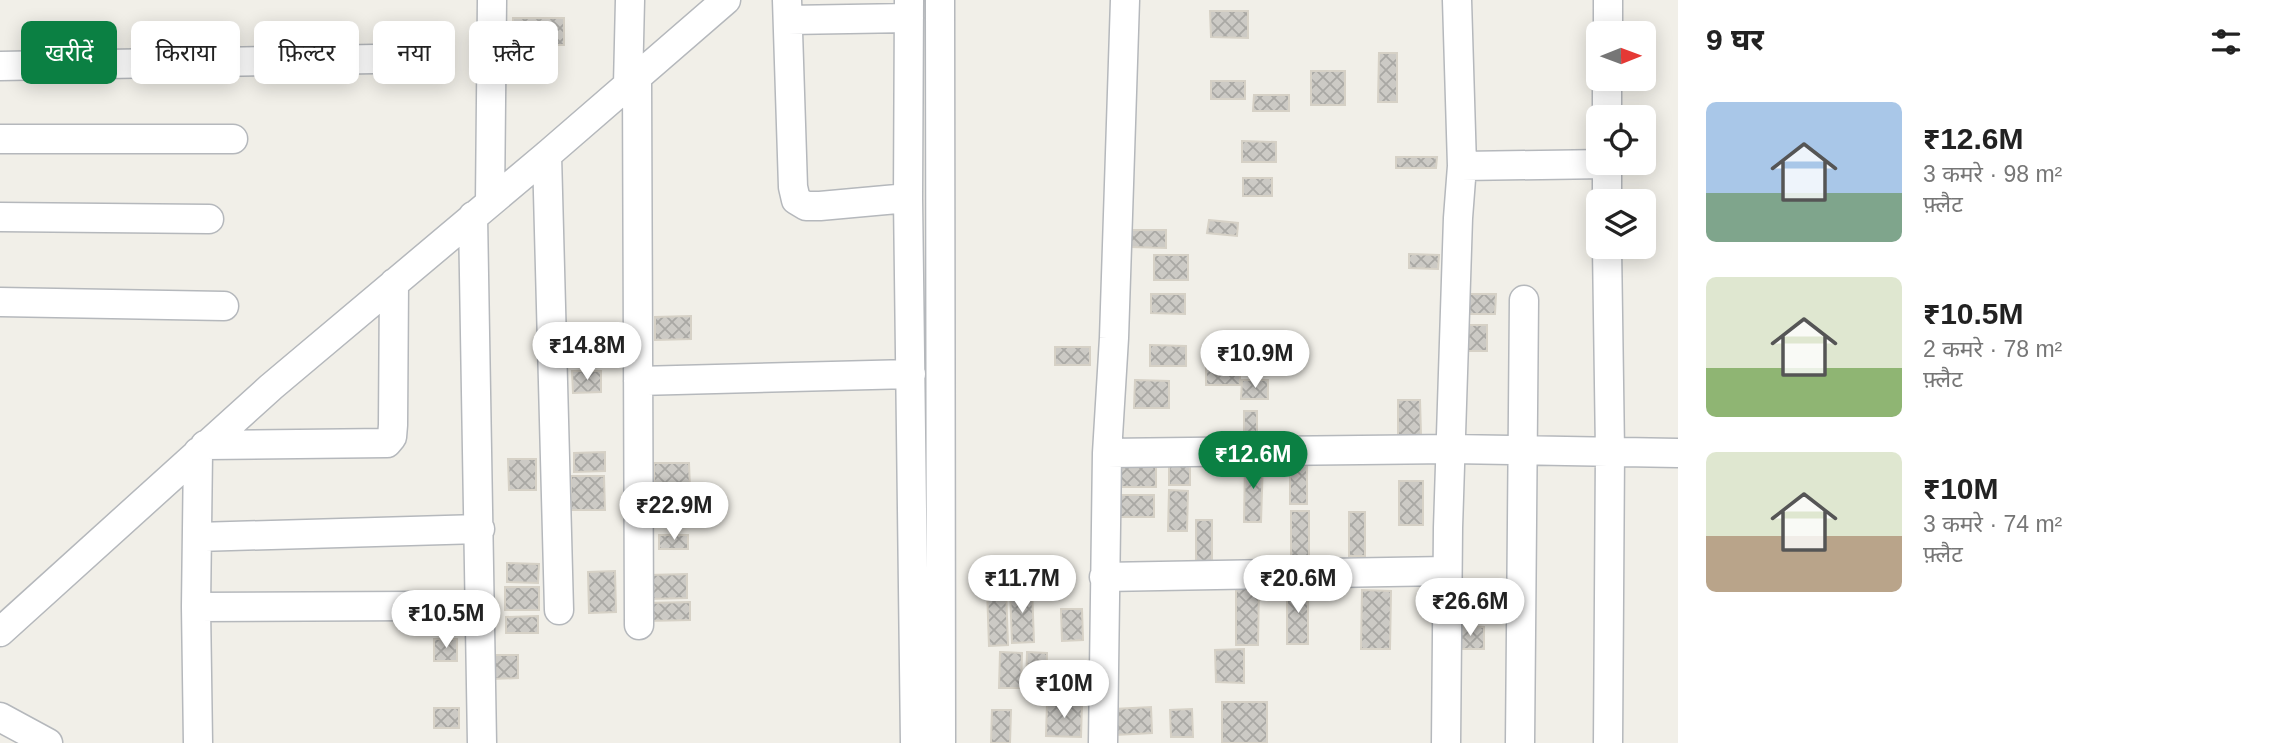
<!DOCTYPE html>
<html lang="hi">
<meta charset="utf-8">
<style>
body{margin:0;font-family:Helvetica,"Noto Sans Devanagari",sans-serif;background:#f6f6f6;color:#222;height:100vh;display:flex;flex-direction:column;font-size:26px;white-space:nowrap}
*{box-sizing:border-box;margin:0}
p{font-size:23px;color:#767676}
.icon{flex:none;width:38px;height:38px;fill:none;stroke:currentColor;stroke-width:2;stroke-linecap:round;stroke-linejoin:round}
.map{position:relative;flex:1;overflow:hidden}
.drawer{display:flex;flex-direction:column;background:#fff;width:595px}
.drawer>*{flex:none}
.banner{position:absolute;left:21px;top:21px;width:665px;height:63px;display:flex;gap:14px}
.needle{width:46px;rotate:89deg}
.tools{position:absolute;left:1586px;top:21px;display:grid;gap:14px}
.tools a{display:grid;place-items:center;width:70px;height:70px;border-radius:10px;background:#fff;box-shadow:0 4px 18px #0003;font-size:35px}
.price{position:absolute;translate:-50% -60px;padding:0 16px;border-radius:24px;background:#fff;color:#222;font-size:23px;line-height:46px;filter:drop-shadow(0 2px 4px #0008)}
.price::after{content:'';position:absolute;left:50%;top:42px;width:21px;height:16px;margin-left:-10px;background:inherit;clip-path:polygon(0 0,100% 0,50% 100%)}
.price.active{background:#0b8043;color:#fff}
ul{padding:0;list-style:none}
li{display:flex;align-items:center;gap:21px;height:175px;padding:0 28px}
li span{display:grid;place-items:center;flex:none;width:196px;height:140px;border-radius:10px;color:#555}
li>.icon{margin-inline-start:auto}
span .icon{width:84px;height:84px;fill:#fffc;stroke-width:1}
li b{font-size:30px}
h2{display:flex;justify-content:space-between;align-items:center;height:84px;padding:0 28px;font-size:30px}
.pill{padding:0 24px;border-radius:10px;background:#fff;box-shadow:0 4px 18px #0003;font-size:24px;line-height:63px}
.pill.active{background:#0b8043;color:#fff}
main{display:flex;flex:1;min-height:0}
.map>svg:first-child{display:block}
.building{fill:url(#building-cross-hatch);stroke:#d6d1c6;stroke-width:2}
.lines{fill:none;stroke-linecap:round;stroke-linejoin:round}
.street-casing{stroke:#b5b8bc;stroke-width:31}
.street{stroke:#fff;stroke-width:28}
</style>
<main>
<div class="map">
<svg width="1678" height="743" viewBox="0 0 1678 743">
<defs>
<pattern id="building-cross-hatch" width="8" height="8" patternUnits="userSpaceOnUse" patternTransform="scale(1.75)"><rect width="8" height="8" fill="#cccac5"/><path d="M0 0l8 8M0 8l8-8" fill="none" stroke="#a9a8a4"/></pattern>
</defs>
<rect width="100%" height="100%" fill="#f1efe8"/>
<!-- building -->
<path class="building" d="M1210 11H1248V38L1211 37Z
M513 18H564V45H513Z
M1379 53H1397V102H1378Z
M1311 71H1345V105H1311Z
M1211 81H1245V99H1211Z
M1254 95H1289V111H1253Z
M1242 141 1276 142V162H1242Z
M1396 157H1437L1436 168H1396Z
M1243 178H1272V196H1243Z
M1209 220 1238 223 1237 236 1207 233Z
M1131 230H1166V248L1131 247Z
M1409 254 1439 255 1438 269 1409 268Z
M1154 255H1188V280H1154Z
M1151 294H1185V314L1151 313Z
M1466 294H1496L1495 314H1466Z
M691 316V339L655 340V317Z
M1465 325H1487V351H1465Z
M601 344V367H574V345Z
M1150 345 1186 346V366H1150Z
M1055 347H1090V365H1055Z
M1206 365 1240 366V385H1206Z
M572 371H601V392L573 393Z
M1135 380 1169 381V408H1134Z
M1242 380H1268V399H1241Z
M1398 400H1420L1421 435H1398Z
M1244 411H1257V446H1244Z
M605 452V471L574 472V453Z
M508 459H536V490H509Z
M1245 460H1263L1261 522H1244Z
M1121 461H1156V487H1121Z
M1169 462H1190V485H1169Z
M654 463H689L690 489 654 490Z
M1290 466H1307V504H1290Z
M571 476H604L605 510H571Z
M1399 481H1423V525H1399Z
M1169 490 1188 491 1187 531H1168Z
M1120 495H1154V517H1120Z
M659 510H689L690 523H660Z
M1291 511H1309V558H1291Z
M1349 512H1365V556H1349Z
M1196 520H1212V562H1196Z
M659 535H688V549H659Z
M507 563 539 564 538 583 507 582Z
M615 571 616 612 589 613 588 572Z
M687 574V598L648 599V575Z
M1236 586H1259L1258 645H1236Z
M1287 586H1308V644H1287Z
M505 587H539V610H505Z
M1032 588 1034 642 1012 643 1010 589Z
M987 589H1006L1008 645 989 646Z
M1362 590 1391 591 1390 649H1361Z
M690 602V620L646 621 645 603Z
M1061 609H1082L1083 640 1062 641Z
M538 616V633H506V617Z
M1456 626 1484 627V649H1455Z
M434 639H457V661H434Z
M1244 649V683L1216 682 1215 650Z
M1000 652 1022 653 1021 688H999Z
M1027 652 1047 653 1046 694 1026 693Z
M491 655H518V678L492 679Z
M1047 702 1082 703 1081 737 1046 736Z
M1222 702H1267V743H1222Z
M1151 707 1152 733 1115 735 1114 709Z
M434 708H459V728H434Z
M1192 709 1193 737H1171L1170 710Z
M992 710H1011L1010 743H991Z"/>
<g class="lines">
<defs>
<path id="street" d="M787 0 793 187 796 200 806 206H820L908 198
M909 0 908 198 915 743
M940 0 941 743
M788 20 909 18
M1608 33V0
M0 66 428 58
M637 78 639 625
M628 85 630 0
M1607 117V79
M0 139H233
M547 155 559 610
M1607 163V201
M1462 166 1607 164
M490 202 492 0
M473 216 482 743
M0 217 209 219
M1607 247 1610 451 1608 743
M0 302 224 306
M638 381 911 374
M205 445 387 443 392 437 393 425 394 283
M1107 453 1451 449 1678 453
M197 537 480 529
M1104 577 1447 571
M196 607 417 606
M0 632 271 387 547 155 726 0
M0 717 48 743
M198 743 196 607 198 452
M1103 743 1107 453 1114 338 1125 0
M1446 743 1448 528 1458 218 1462 166 1457 0
M1520 743 1524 300"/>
</defs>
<!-- street casing -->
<use href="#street" class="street-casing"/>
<!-- street -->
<use href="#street" class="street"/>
</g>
</svg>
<div class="tools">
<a><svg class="needle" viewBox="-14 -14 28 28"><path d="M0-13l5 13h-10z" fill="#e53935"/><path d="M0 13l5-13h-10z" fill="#767676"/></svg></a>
<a><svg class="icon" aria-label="locate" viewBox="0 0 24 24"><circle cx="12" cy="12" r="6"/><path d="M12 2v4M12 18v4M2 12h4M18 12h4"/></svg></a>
<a><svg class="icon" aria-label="layers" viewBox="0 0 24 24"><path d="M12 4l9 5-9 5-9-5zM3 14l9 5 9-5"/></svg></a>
</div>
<b class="price" style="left:587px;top:382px">₹14.8M</b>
<b class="price" style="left:1255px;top:390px">₹10.9M</b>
<b class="price active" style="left:1253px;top:491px">₹12.6M</b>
<b class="price" style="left:674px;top:542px">₹22.9M</b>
<b class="price" style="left:1022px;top:615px">₹11.7M</b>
<b class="price" style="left:1298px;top:615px">₹20.6M</b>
<b class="price" style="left:1470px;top:638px">₹26.6M</b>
<b class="price" style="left:446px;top:650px">₹10.5M</b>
<b class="price" style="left:1064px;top:720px">₹10M</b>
<div class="banner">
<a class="pill active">खरीदें</a>
<a class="pill">किराया</a>
<a class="pill">फ़िल्टर</a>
<a class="pill">नया</a>
<a class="pill">फ़्लैट</a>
</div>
</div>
<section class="drawer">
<h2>9 घर<svg class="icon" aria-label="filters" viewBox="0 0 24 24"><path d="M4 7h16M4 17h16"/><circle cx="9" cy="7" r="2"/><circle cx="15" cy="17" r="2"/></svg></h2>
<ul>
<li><span style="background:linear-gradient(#a9c7e8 65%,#7fa58c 0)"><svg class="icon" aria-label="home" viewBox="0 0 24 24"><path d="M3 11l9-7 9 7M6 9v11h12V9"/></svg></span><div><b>₹12.6M</b><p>3 कमरे · 98 m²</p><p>फ़्लैट</p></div></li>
<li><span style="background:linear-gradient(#dfe7d0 65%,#8fb573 0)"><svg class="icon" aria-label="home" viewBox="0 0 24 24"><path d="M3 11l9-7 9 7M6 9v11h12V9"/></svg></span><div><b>₹10.5M</b><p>2 कमरे · 78 m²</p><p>फ़्लैट</p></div></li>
<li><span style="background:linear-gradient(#dfe7d0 60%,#b9a48a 0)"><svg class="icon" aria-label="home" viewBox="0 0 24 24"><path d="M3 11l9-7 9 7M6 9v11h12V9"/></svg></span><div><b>₹10M</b><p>3 कमरे · 74 m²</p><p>फ़्लैट</p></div></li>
</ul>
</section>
</main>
